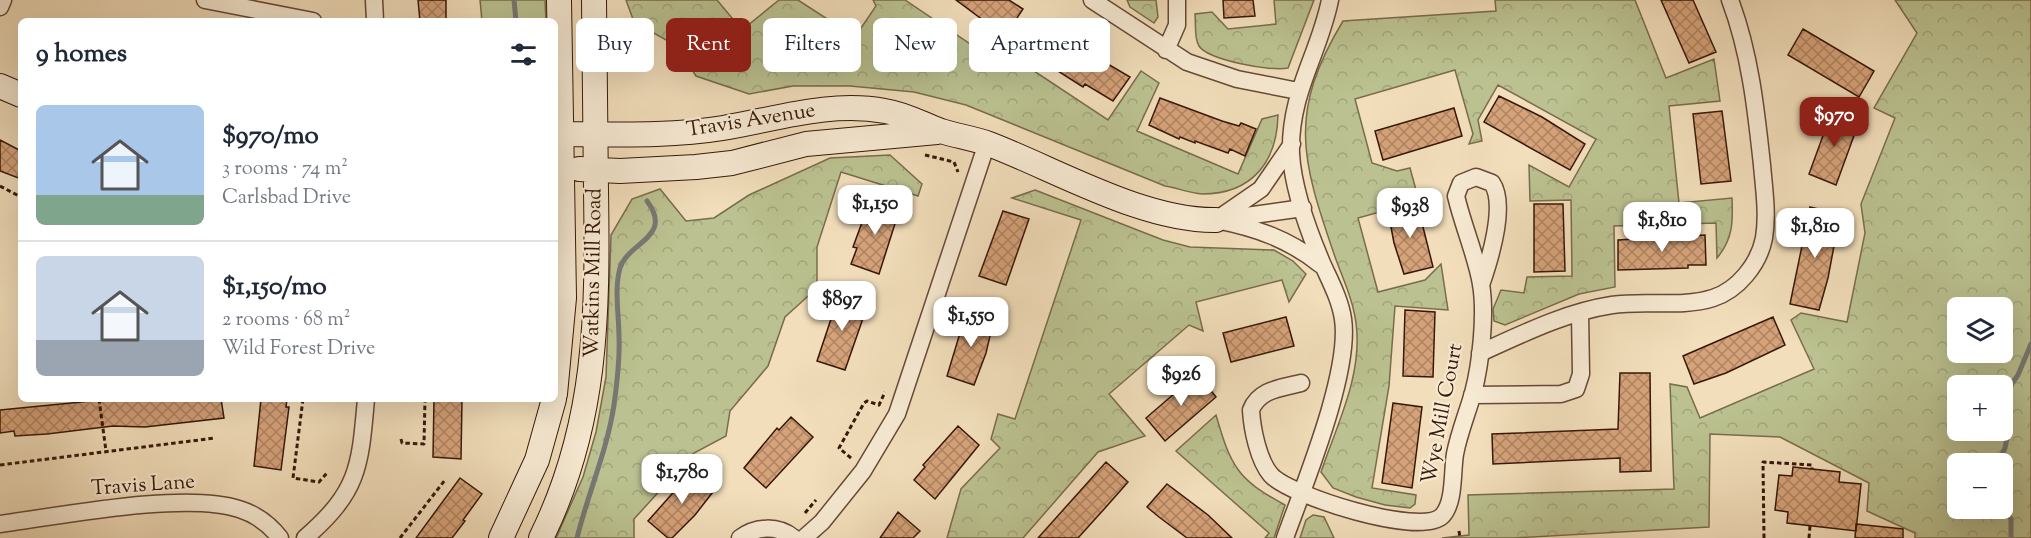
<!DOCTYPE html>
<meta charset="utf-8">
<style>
body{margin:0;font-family:"Sorts Mill Goudy",serif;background:#f2f2f3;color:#1f2937;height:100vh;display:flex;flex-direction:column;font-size:22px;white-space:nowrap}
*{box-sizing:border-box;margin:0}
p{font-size:20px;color:#747a83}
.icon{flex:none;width:33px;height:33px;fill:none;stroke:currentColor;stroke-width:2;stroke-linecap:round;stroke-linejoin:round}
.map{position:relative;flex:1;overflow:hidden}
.panel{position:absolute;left:18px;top:18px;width:540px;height:384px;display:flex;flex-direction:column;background:#fff;border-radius:9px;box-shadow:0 6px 24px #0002}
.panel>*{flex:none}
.guide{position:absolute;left:576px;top:18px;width:570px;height:54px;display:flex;gap:12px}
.buttons{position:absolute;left:1947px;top:297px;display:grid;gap:12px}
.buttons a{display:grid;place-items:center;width:66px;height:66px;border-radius:9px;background:#fff;box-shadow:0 6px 24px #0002;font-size:30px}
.price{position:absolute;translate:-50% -51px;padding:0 14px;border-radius:12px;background:#fff;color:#222;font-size:20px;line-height:39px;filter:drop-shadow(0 2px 3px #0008)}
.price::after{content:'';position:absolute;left:50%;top:36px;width:18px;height:14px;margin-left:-9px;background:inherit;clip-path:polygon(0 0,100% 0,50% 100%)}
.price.current{background:#8f2418;color:#fff}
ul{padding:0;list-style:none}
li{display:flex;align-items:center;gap:18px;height:150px;padding:0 18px}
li+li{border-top:2px solid #e0e1e3}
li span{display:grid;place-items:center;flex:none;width:168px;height:120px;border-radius:9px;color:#555}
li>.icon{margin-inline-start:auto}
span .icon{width:72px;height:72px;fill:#fffc;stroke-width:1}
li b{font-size:26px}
h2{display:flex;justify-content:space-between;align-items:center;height:72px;padding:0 18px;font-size:26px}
.pill{padding:0 21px;border-radius:9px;background:#fff;box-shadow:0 6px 24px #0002;font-size:21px;line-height:54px}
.pill.current{background:#8f2418;color:#fff}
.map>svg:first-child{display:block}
.forest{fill:url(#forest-crowns);stroke:#796c4c;stroke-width:1.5;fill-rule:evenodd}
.park{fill:#bbc190;stroke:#796c4c;stroke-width:1.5}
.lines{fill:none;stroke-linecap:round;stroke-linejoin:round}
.stream{stroke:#777874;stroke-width:5}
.building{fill:url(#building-cross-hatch);stroke:#371709;stroke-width:1.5}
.street-casing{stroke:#664936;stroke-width:19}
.secondary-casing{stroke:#371709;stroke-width:26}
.path{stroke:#371709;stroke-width:3;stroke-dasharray:4.5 3;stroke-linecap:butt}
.street{stroke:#f7ead3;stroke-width:16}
.secondary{stroke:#f7ead3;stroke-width:24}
.labels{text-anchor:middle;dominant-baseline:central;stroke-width:4.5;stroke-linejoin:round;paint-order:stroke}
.street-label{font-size:21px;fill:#371709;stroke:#f7ead3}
</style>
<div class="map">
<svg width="2031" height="538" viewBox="0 0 2031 538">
<defs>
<pattern id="forest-crowns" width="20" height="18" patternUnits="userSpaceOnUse" patternTransform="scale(1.5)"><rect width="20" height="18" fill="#bbc190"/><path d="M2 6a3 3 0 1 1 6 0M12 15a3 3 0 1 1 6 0" fill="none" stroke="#a1a57b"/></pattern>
<pattern id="building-cross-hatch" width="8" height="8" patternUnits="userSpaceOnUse" patternTransform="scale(1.5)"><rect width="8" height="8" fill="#d6a279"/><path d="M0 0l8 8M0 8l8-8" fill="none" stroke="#ae8361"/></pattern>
</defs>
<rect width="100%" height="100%" fill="#f2debb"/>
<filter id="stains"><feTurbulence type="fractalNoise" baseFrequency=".00333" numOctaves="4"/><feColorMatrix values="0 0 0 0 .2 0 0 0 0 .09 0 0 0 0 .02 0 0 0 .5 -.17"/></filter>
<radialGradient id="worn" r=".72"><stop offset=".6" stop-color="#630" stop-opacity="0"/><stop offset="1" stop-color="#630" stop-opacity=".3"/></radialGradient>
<!-- forest -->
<path class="forest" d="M626 0H717L742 30 779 0H798L855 37 876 6 873 0H905L997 62 1019 61 1108 120 1141 71 1159 83 1137 131 1238 174 1262 119 1278 115C1277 162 1252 194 1202 194 1190 193 1177 188 1165 186L966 105 914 92 850 86H793L749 94 696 76 677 46 634 22Z
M1127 0H1156L1158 17 1154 23 1130 7Z
M1274 0H1314L1288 68C1272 72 1208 60 1199 46 1194 39 1196 24 1195 14L1212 12 1228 29 1276 24Z
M1495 0H1635L1666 78 1714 59 1720 101 1669 106 1679 203 1732 198C1733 222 1733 239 1717 258L1716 223 1614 226 1615 287 1579 294 1505 325 1494 321 1493 309 1501 290 1524 293 1527 277 1572 276 1571 200 1530 201 1529 165 1569 187 1596 139 1498 85 1478 120 1482 141 1469 144 1473 134 1455 70 1355 99 1372 163 1397 171 1410 168 1419 201 1358 218 1378 292 1425 280 1441 264 1448 310 1395 306 1389 386 1372 488 1416 495 1415 504 1410 508 1385 505 1356 497 1333 488 1321 472C1337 424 1363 375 1356 323 1353 299 1342 277 1334 254 1301 158 1288 112 1343 21L1496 11Z
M1895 0H2031V538H1915V533L1867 511 1869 483 1780 437 1710 434 1709 527 1513 538H1442L1469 535 1468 495 1674 489 1670 384 1687 387 1700 418 1814 369 1791 320 1801 313 1847 322 1865 233 1861 204 1895 118 1874 108 1917 33ZM1958 308H2002V352H1958ZM1958 386H2002V430H1958ZM1958 464H2002V508H1958Z
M890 155 922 184 918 196 841 172 817 247V288L785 317 768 366 730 411 726 436 694 453 634 519V538H556L583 477 596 432 606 377 611 235 632 199 660 189 686 221 714 218 749 195 830 158Z
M1035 190 1163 240 1190 247 1274 250 1293 261 1306 274 1289 302 1282 280 1196 302 1203 331 1189 325 1109 394 1145 436 1098 452 1023 538H947L961 489 1000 448 991 439 998 414 1015 419 1081 220 1012 198Z
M1216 415C1231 467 1237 479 1285 505L1274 538H1265L1269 533 1176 451Z
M1313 515 1324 517 1334 538H1300L1306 520Z"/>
<!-- park -->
<path class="park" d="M480 0H545L546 21H482Z"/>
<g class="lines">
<!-- stream -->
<path class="stream" d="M514 0 516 21
M1997 464 2005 448 2009 428 2006 392 2018 375 2031 344
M2002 506 2011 519V538
M577 538C588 493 607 451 614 405 617 383 620 359 619 337 619 315 614 289 620 268 628 242 674 237 647 201"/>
</g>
<!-- building -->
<path class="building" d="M418 0H446V21H420Z
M956 0H1009L1023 9 1007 33 993 24 991 26Z
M1223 0H1253L1255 16 1224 18Z
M1661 0H1693L1716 52 1689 63Z
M1045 27 1130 77 1113 101 1085 84 1083 87 1028 52Z
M1803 29 1874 71 1859 97 1788 55Z
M1499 96 1542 117 1585 144 1570 170 1484 122Z
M1160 98 1222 121 1239 126 1241 123 1256 129 1245 156 1230 149 1228 153 1195 141V143L1180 137 1179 139 1149 125Z
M1454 108 1462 136 1383 160 1375 131Z
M1722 111 1731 181 1701 184 1693 114Z
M1832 111 1859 122 1836 185 1809 174Z
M0 140 21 151V179L0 171Z
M871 198 900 208 879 274 851 264 857 248 853 247Z
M1417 203 1433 267 1404 274 1394 243 1388 211Z
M1534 204H1563L1565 271 1534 272Z
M1810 207 1840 214 1828 278 1819 310 1790 304Z
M1003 211 1029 219 1006 285 979 276Z
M1705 235 1706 265H1688V268L1618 270V240Z
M839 295 868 304 845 370 817 361Z
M967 310 994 319 986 353 974 385 947 376Z
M1405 310 1435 312 1433 377 1403 376Z
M1286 317 1294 346 1231 362 1223 333Z
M1773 317 1785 345 1726 373 1694 384 1683 356Z
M1620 373H1650L1651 471 1620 472V458L1493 464 1492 434 1618 429Z
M1197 374 1216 397 1165 441 1146 418Z
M112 399H221L224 418 145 427 113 426 47 434 15 436 14 431 0 433V410Z
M261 399H287L286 407H289L281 470 254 466Z
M434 399H462L461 459 433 457Z
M1393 403 1422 407 1412 488 1382 483Z
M791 417 813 437 766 488 744 468 777 428 779 430Z
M958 426 979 445 935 499 914 480 925 467 923 465Z
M1106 462 1128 482 1106 507 1078 538H1038Z
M1793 467 1840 472 1839 482 1861 484 1856 531 1787 523 1788 512 1775 510 1779 475 1792 476Z
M694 469 716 488 695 515 672 538H668L648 521Z
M460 478 482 494 463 520 465 521 452 538H416Z
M1167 484 1208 515 1232 538H1187L1159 517 1147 507Z
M898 512 920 531 913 538H880Z
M1856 524 1903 529V538H1855Z"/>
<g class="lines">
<defs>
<path id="street" d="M205 0 313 21
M374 0 375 21
M1092 0 1187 62 1237 79 1298 91
M0 7 3 0
M1166 50 1177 25V0
M1232 218 1303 208
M1216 220C1256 228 1289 239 1321 265
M1216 220 1261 189 1292 144
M1480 353C1522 334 1566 312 1612 305 1645 300 1681 308 1713 298 1738 290 1759 264 1764 238 1768 214 1764 189 1762 165 1756 109 1750 53 1730 0
M1301 383C1282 388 1259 389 1251 410 1252 428 1258 460 1271 475 1290 496 1420 537 1442 516 1455 503 1452 471 1455 454 1459 433 1467 414 1473 393 1481 363 1486 314 1481 284 1476 255 1463 226 1456 196L1461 183 1476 177 1492 183C1507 205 1489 262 1481 285
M1472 395 1561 394 1576 389 1581 374 1580 312
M0 524C60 516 185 491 239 509 255 514 270 525 280 538
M305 538C359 491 360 467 366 399
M740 538C756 526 778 525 794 538
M804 538 822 522 863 471 897 414 987 143
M1285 538C1304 485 1351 372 1343 319 1340 299 1330 281 1322 263 1308 230 1293 190 1291 154 1289 93 1319 55 1330 0"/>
<path id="secondary" d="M0 86 21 95
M555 134C611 134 668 137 723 128 777 119 830 101 885 111 905 114 922 124 941 131 956 136 973 138 989 144 1057 170 1143 221 1216 220
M579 169 620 171 696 167 732 163 806 144 937 132
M555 394 564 298 559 0
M501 538 537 460 554 399
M541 538C597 425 598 315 596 191 595 128 595 64 594 0"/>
</defs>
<!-- street casing -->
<use href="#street" class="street-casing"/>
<!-- secondary casing -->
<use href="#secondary" class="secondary-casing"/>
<!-- path -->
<path class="path" d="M925 155 954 162 958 172
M0 186 21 197
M99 399 106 451
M303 399 293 478 319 482 327 473
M401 439 402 443 424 444 425 399
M851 458 839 448 864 403 867 401 879 405 885 392
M0 465 215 438
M805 513 816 500
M1459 531 1460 538
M400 538 445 480
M1764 538 1763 462 1812 465V469
M1809 538 1810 526"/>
<!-- street -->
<use href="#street" class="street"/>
<!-- secondary -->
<use href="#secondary" class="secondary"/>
</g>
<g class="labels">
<!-- street labels -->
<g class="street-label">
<text transform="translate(751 121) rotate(-9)">Travis Avenue</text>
<text transform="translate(594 273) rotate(-89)">Watkins Mill Road</text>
<text transform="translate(1443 414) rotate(-79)">Wye Mill Court</text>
<text transform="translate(143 486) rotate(-4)">Travis Lane</text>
</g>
</g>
<rect width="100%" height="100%" filter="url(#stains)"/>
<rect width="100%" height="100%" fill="url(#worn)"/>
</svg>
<div class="buttons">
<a><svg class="icon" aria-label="layers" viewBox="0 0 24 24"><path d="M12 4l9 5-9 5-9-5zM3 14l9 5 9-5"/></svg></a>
<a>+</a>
<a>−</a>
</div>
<b class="price current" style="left:1834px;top:148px">$970</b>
<b class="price" style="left:875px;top:236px">$1,150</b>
<b class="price" style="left:1410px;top:239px">$938</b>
<b class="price" style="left:1662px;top:253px">$1,810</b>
<b class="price" style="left:1815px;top:259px">$1,810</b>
<b class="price" style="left:842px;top:332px">$897</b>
<b class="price" style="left:971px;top:348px">$1,550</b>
<b class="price" style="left:1181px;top:407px">$926</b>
<b class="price" style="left:682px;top:505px">$1,780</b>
<div class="guide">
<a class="pill">Buy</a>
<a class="pill current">Rent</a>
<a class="pill">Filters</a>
<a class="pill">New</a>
<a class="pill">Apartment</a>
</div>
<section class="panel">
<h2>9 homes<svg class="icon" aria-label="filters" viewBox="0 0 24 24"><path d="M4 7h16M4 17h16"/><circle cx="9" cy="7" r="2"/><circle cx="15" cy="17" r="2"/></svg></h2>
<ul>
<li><span style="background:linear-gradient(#a9c7e8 75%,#7fa58c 0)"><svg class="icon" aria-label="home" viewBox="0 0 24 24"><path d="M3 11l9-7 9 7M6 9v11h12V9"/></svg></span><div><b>$970/mo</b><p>3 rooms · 74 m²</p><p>Carlsbad Drive</p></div></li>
<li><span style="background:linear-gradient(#c9d6e8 70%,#9aa5b1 0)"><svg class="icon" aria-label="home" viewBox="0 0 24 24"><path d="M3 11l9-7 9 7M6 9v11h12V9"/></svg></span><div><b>$1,150/mo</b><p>2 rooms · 68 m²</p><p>Wild Forest Drive</p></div></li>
</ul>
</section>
</div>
